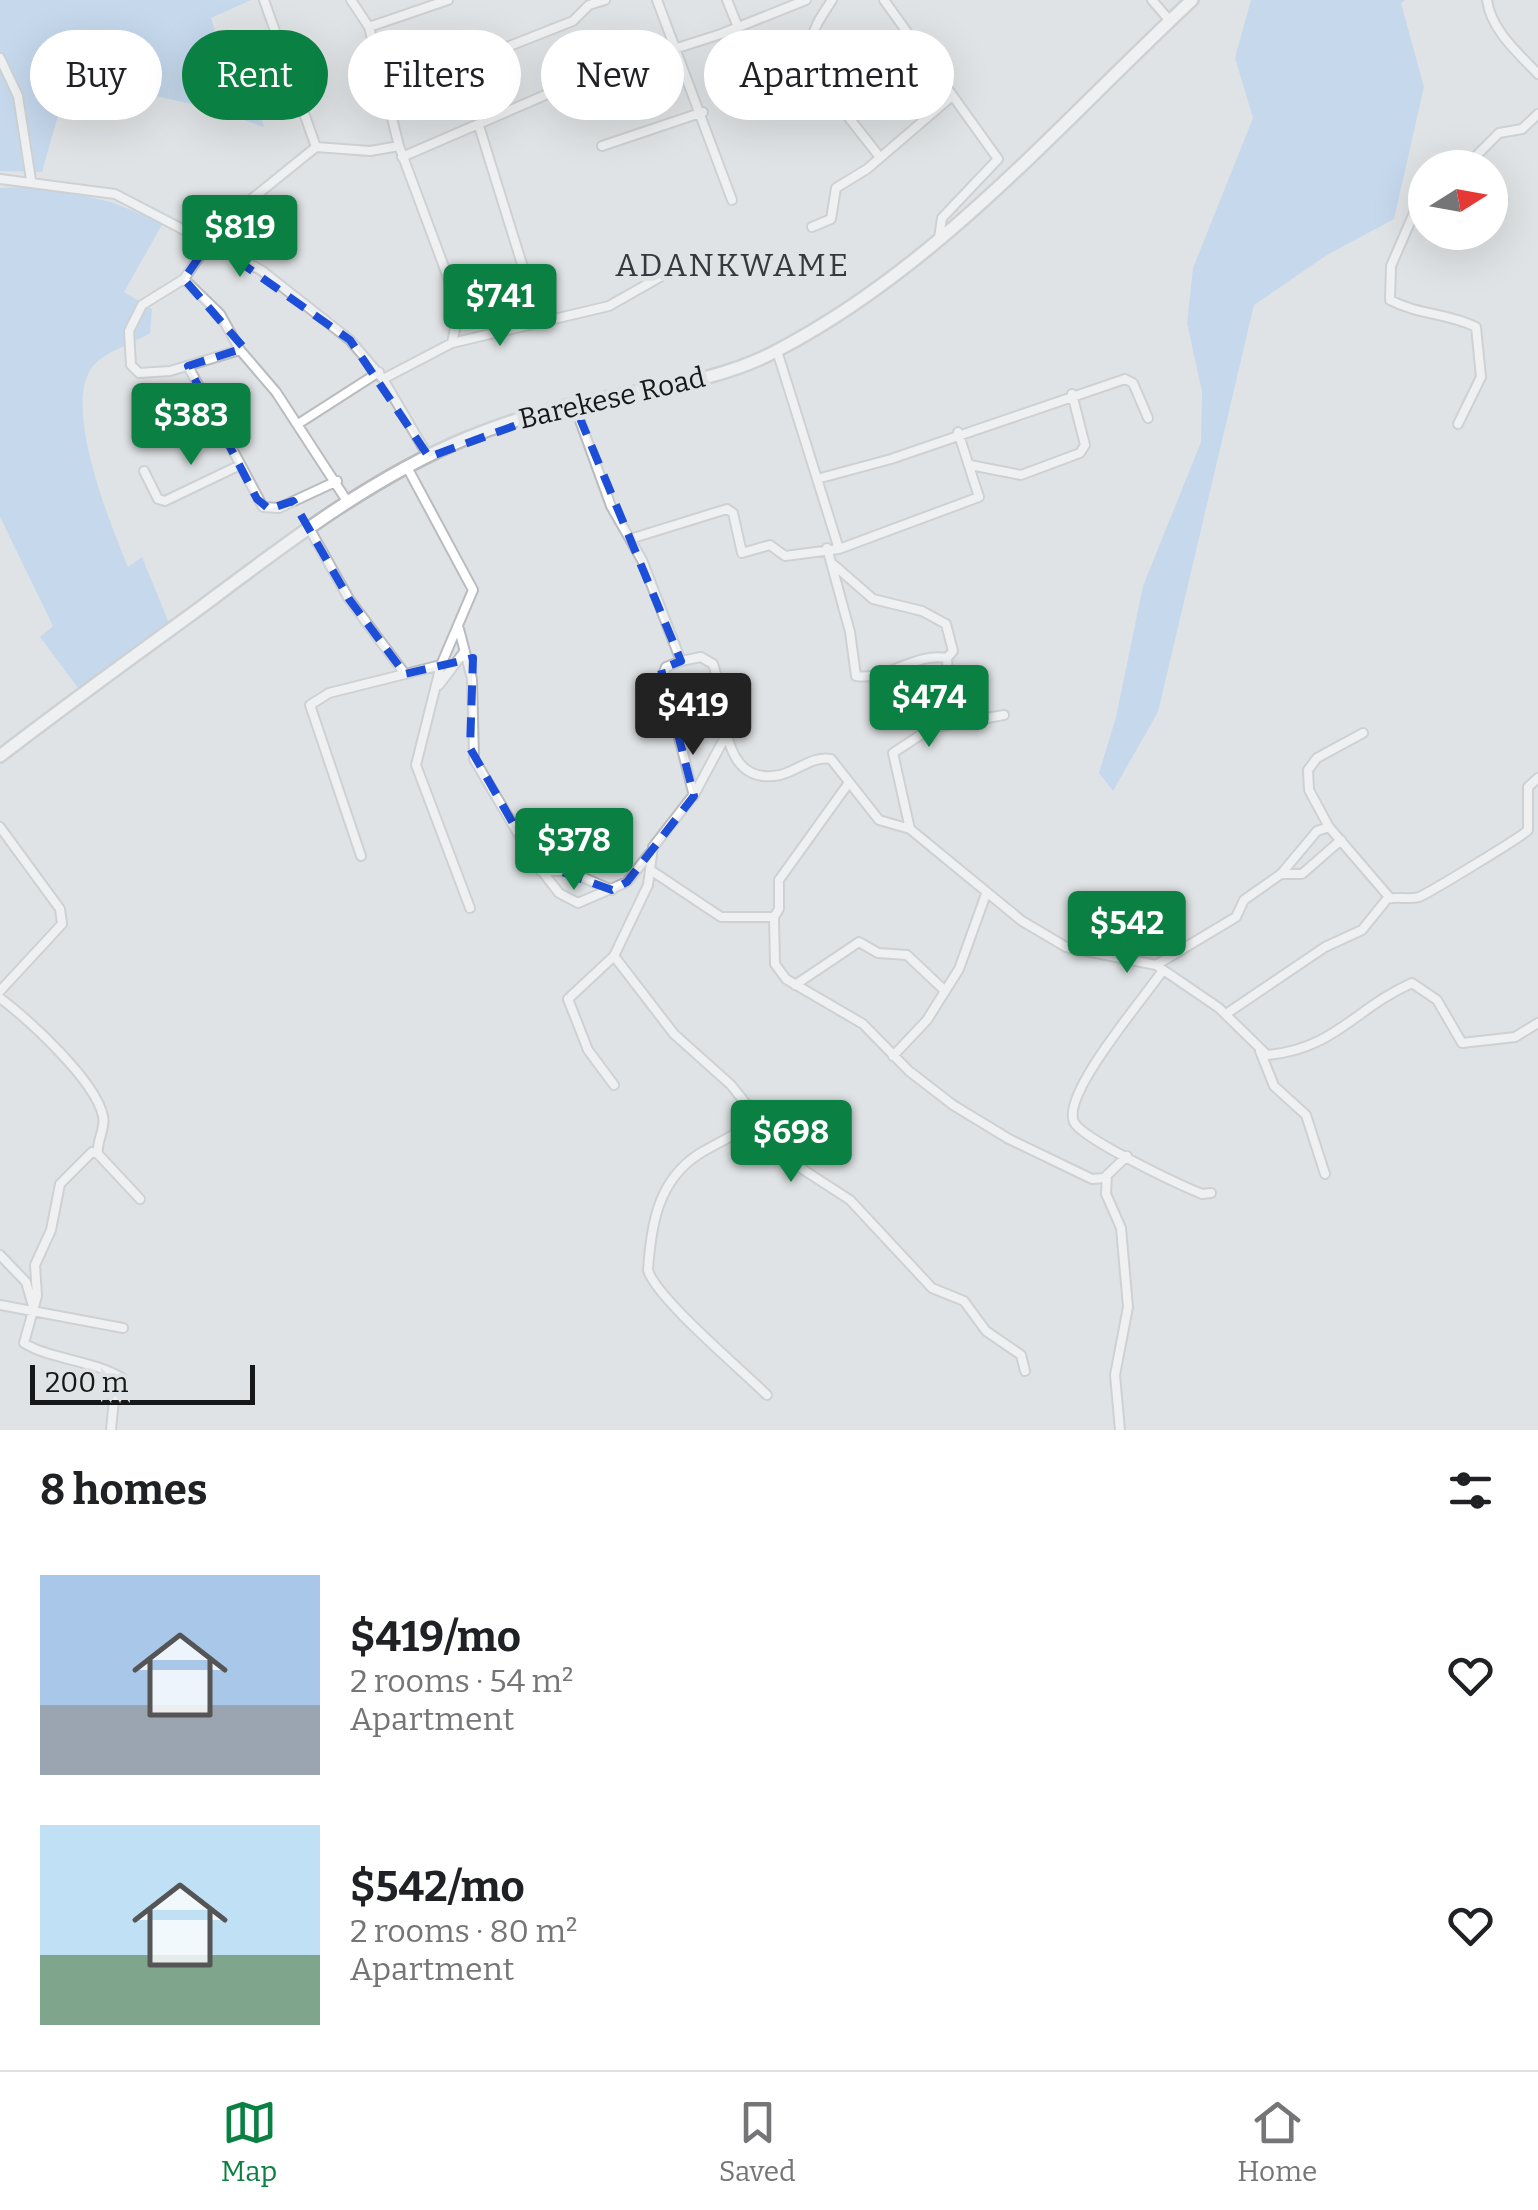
<!DOCTYPE html>
<meta charset="utf-8">
<style>
body{margin:0;font-family:Bitter,serif;background:#f2f2f2;color:#202124;height:100vh;display:flex;flex-direction:column;font-size:38px;white-space:nowrap}
*{box-sizing:border-box;margin:0}
p{font-size:32px;color:#757577}
.icon{flex:none;width:55px;height:55px;fill:none;stroke:currentColor;stroke-width:2;stroke-linecap:round;stroke-linejoin:round}
.map{position:relative;height:1430px;overflow:hidden}
.panel{display:flex;flex-direction:column;background:#fff;flex:1}
.panel>*{flex:none}
.banner{position:absolute;left:30px;top:30px;width:1000px;height:90px;display:flex;gap:20px}
.needle{width:65px;rotate:79deg}
.fabs{position:absolute;left:1408px;top:150px;display:grid;gap:20px}
.fabs a{display:grid;place-items:center;width:100px;height:100px;border-radius:50%;background:#fff;box-shadow:0 10px 40px #0002;font-size:50px}
.scale{position:absolute;left:30px;bottom:25px;width:225px;box-sizing:border-box;padding-left:10px;border:5px solid #161718;border-top:0;font-size:28px;line-height:35px;white-space:nowrap;color:#161718;-webkit-text-stroke:8px #e0e3e5;paint-order:stroke}
.price{position:absolute;translate:-50% -85px;padding:0 22px;border-radius:10px;background:#0b8043;color:#fff;font-size:32px;line-height:65px;filter:drop-shadow(0 2px 5px #0008)}
.price::after{content:'';position:absolute;left:50%;top:60px;width:30px;height:22px;margin-left:-15px;background:inherit;clip-path:polygon(0 0,100% 0,50% 100%)}
.price.on{background:#222;color:#fff}
ul{padding:0;list-style:none}
li{display:flex;align-items:center;gap:30px;height:250px;padding:0 40px}
li span{display:grid;place-items:center;flex:none;width:280px;height:200px;border-radius:0px;color:#555}
li>.icon{margin-inline-start:auto}
span .icon{width:120px;height:120px;fill:#fffc;stroke-width:1}
li b{font-size:42px}
h2{display:flex;justify-content:space-between;align-items:center;height:120px;padding:0 40px;font-size:42px}
.chip{padding:0 35px;border-radius:45px;background:#fff;box-shadow:0 10px 40px #0002;font-size:35px;line-height:90px}
.chip.on{background:#0b8043;color:#fff}
.menu{display:flex;justify-content:space-around;align-items:center;height:140px;border-top:2px solid #e0e0e0;background:#fff;font-size:28px;color:#757577}
.menu a{display:grid;justify-items:center;gap:5px}
.menu .on{color:#0b8043}
.map>svg:first-child{display:block}
.green{fill:#a4cbf4}
.lines{fill:none;stroke-linecap:round;stroke-linejoin:round}
.street-casing{stroke:#b9bbbe;stroke-width:12}
.secondary-casing{stroke:#b9bbbe;stroke-width:16}
.street{stroke:#fff;stroke-width:8}
.secondary{stroke:#fff;stroke-width:11}
.marked{fill:none;stroke:#1d4ed8;stroke-width:8;stroke-dasharray:20 12;stroke-linejoin:round}
.labels{text-anchor:middle;dominant-baseline:central;stroke-width:10;stroke-linejoin:round;paint-order:stroke}
.street-label{font-size:28px;fill:#161718;stroke:#e0e3e5}
.quarter-label{font-size:32px;letter-spacing:2.5px;fill:#373a3c;stroke:#e0e3e5}
</style>
<div class="map">
<svg width="1538" height="1430" viewBox="0 0 1538 1430">
<rect width="100%" height="100%" fill="#e0e3e5"/>
<!-- green -->
<path class="green" d="M0 0H251L211 18 227 71 245 65 264 127 210 108 69 77 42 172 0 171Z
M1251 0H1405L1401 3 1424 87 1394 219 1327 255 1254 305 1158 712 1113 791 1099 773 1116 717 1143 586 1201 442 1202 392 1187 323 1193 268 1253 118 1235 58Z
M41 186 111 202 163 223 124 292 152 309 150 333C134 343 107 351 95 364 59 400 111 525 128 567L142 557 169 623 78 688 40 637 53 626 0 517V188Z"/>
<g class="lines">
<defs>
<path id="street" d="M264 0 316 147
M351 0 369 27 399 146 453 291 459 310 452 343
M657 0 732 200
M727 0 738 27
M832 0C824 13 813 26 812 42 809 75 859 129 878 155
M884 0 998 159 942 218 939 238
M1152 0 1170 21
M1487 0C1491 30 1518 53 1538 74
M369 27 448 0
M0 58 18 96 31 180
M385 95 573 21 589 5 605 0
M479 126 540 322
M602 146 703 112
M402 157 587 77 721 34 806 0
M1464 168 1499 133 1522 129 1538 114
M0 179 115 194 261 270 350 340 383 379 428 456
M1425 201 1417 206 1391 266 1390 300C1418 315 1448 313 1476 327L1481 377 1458 424
M812 227 831 219 836 188 867 169 951 97
M184 279 220 314 240 350 276 392 347 501
M240 350 170 371 139 373 131 365 129 331 142 305 184 279 222 223 316 147 370 151 399 146
M777 351 839 549
M188 366 263 507 279 508 337 481
M383 379 452 343 609 306 667 273
M574 404 611 506 642 560 681 661 701 657 713 664C727 700 716 788 780 775 797 771 814 755 831 759L879 820 910 829 1022 921 1066 947 1156 965 1219 1008 1267 1055C1335 1049 1355 1008 1412 983L1437 1000 1462 1043 1515 1037 1538 1023
M298 424 379 372
M970 465 1021 475 1080 453 1085 445 1072 394
M408 469 473 590 441 665 416 765 470 908
M144 471 158 499 165 501 238 466
M817 479 891 459 1125 379 1133 383 1148 418
M309 528 349 599 405 674
M630 539 727 509 733 513 742 553 770 545 785 556 839 549 979 497 958 432
M827 548 850 632 856 676C887 681 915 652 947 658
M834 565 873 599 922 611 946 624 953 651 947 658 950 722
M459 629 472 679 474 759 535 862 559 893 578 903 627 882 650 853
M681 661 666 667 663 675 694 796
M439 685 464 652
M0 827 60 909 62 924 0 991
M1329 827 1309 790 1308 770 1317 758 1363 733
M910 829 893 753 931 728 1004 715
M361 856 310 705 329 693 441 665
M541 871H568L612 890
M652 871 721 917H774L775 964 786 979 863 1024 909 1071 953 1105 1009 1139 1092 1179 1104 1178 1127 1156
M1281 874H1302L1341 840
M774 917 779 909V880L848 784
M614 956 674 1034 731 1085 793 1163 850 1200 932 1288 964 1301 986 1331 1021 1355 1025 1371
M1156 965 1236 917 1244 900 1281 874 1317 831 1329 827 1390 898
M1163 970C1146 996 1061 1094 1074 1122 1082 1139 1180 1185 1202 1194L1211 1193
M795 985 859 942 878 953 907 955 944 990
M0 998C29 1020 95 1080 103 1116 106 1129 96 1141 98 1154L140 1199
M1226 1014 1325 947 1362 930 1387 899C1398 896 1408 900 1419 897 1429 893 1523 836 1528 830V787L1538 778
M1260 1051 1274 1086 1306 1115 1325 1174
M893 1056 927 1020 959 969 986 894
M614 1085 588 1050 568 999 614 956 648 885 653 847 695 793 724 739
M756 1115C740 1135 720 1141 699 1154 658 1180 651 1225 648 1270 655 1297 743 1371 767 1395
M98 1154 92 1152 60 1184 51 1230 35 1265 37 1296 24 1343C49 1359 92 1360 122 1378L114 1399 111 1430
M1107 1175 1106 1194 1121 1228 1128 1307 1115 1375 1120 1430
M0 1255 26 1282 33 1306
M0 1305 123 1328"/>
<path id="secondary" d="M0 756C66 705 133 657 200 608 284 545 369 479 467 438 502 424 538 412 575 404 642 388 716 384 778 350 939 266 1061 122 1192 0"/>
</defs>
<!-- street casing -->
<use href="#street" class="street-casing"/>
<!-- secondary casing -->
<use href="#secondary" class="secondary-casing"/>
<!-- street -->
<use href="#street" class="street"/>
<!-- secondary -->
<use href="#secondary" class="secondary"/>
</g>
<!-- marked area -->
<path d="M0 0H1538V1430H0ZM210 241 350 340 429 457 574 404 681 661 661 669 694 796 627 882 612 890 535 862 470 748 473 658 405 674 349 599 293 501 269 509 257 499 188 366 244 348 184 279Z" fill="#e0e3e5" fill-opacity=".55" fill-rule="evenodd"/>
<path class="marked" d="M210 241 350 340 429 457 574 404 681 661 661 669 694 796 627 882 612 890 535 862 470 748 473 658 405 674 349 599 293 501 269 509 257 499 188 366 244 348 184 279Z"/>
<g class="labels">
<!-- street labels -->
<g class="street-label">
<text transform="translate(612 398) rotate(-13)">Barekese Road</text>
</g>
<!-- quarter labels -->
<g class="quarter-label">
<text x="733" y="265">ADANKWAME</text>
</g>
</g>
</svg>
<div class="fabs">
<a><svg class="needle" viewBox="-14 -14 28 28"><path d="M0-13l5 13h-10z" fill="#e53935"/><path d="M0 13l5-13h-10z" fill="#757577"/></svg></a>
</div>
<div class="scale">200 m</div>
<b class="price" style="left:240px;top:280px">$819</b>
<b class="price" style="left:500px;top:349px">$741</b>
<b class="price" style="left:191px;top:468px">$383</b>
<b class="price" style="left:929px;top:750px">$474</b>
<b class="price on" style="left:693px;top:758px">$419</b>
<b class="price" style="left:574px;top:893px">$378</b>
<b class="price" style="left:1127px;top:976px">$542</b>
<b class="price" style="left:791px;top:1185px">$698</b>
<div class="banner">
<a class="chip">Buy</a>
<a class="chip on">Rent</a>
<a class="chip">Filters</a>
<a class="chip">New</a>
<a class="chip">Apartment</a>
</div>
</div>
<section class="panel">
<h2>8 homes<svg class="icon" aria-label="filters" viewBox="0 0 24 24"><path d="M4 7h16M4 17h16"/><circle cx="9" cy="7" r="2"/><circle cx="15" cy="17" r="2"/></svg></h2>
<ul>
<li><span style="background:linear-gradient(#a9c7e8 65%,#9aa5b1 0)"><svg class="icon" aria-label="home" viewBox="0 0 24 24"><path d="M3 11l9-7 9 7M6 9v11h12V9"/></svg></span><div><b>$419/mo</b><p>2 rooms · 54 m²</p><p>Apartment</p></div><svg class="icon" aria-label="heart" viewBox="0 0 24 24"><path d="M12 20l-8-8c-3-5 5-10 8-4 3-6 11-1 8 4z"/></svg></li>
<li><span style="background:linear-gradient(#bfe0f5 65%,#7fa58c 0)"><svg class="icon" aria-label="home" viewBox="0 0 24 24"><path d="M3 11l9-7 9 7M6 9v11h12V9"/></svg></span><div><b>$542/mo</b><p>2 rooms · 80 m²</p><p>Apartment</p></div><svg class="icon" aria-label="heart" viewBox="0 0 24 24"><path d="M12 20l-8-8c-3-5 5-10 8-4 3-6 11-1 8 4z"/></svg></li>
</ul>
</section>
<nav class="menu">
<a class="on"><svg class="icon" aria-label="map" viewBox="0 0 24 24"><path d="M3 6l6-2 6 2 6-2v14l-6 2-6-2-6 2zM9 4v14M15 6v14"/></svg>Map</a>
<a><svg class="icon" aria-label="saved" viewBox="0 0 24 24"><path d="M7 4h10v16l-5-4-5 4z"/></svg>Saved</a>
<a><svg class="icon" aria-label="home" viewBox="0 0 24 24"><path d="M3 11l9-7 9 7M6 9v11h12V9"/></svg>Home</a>
</nav>
